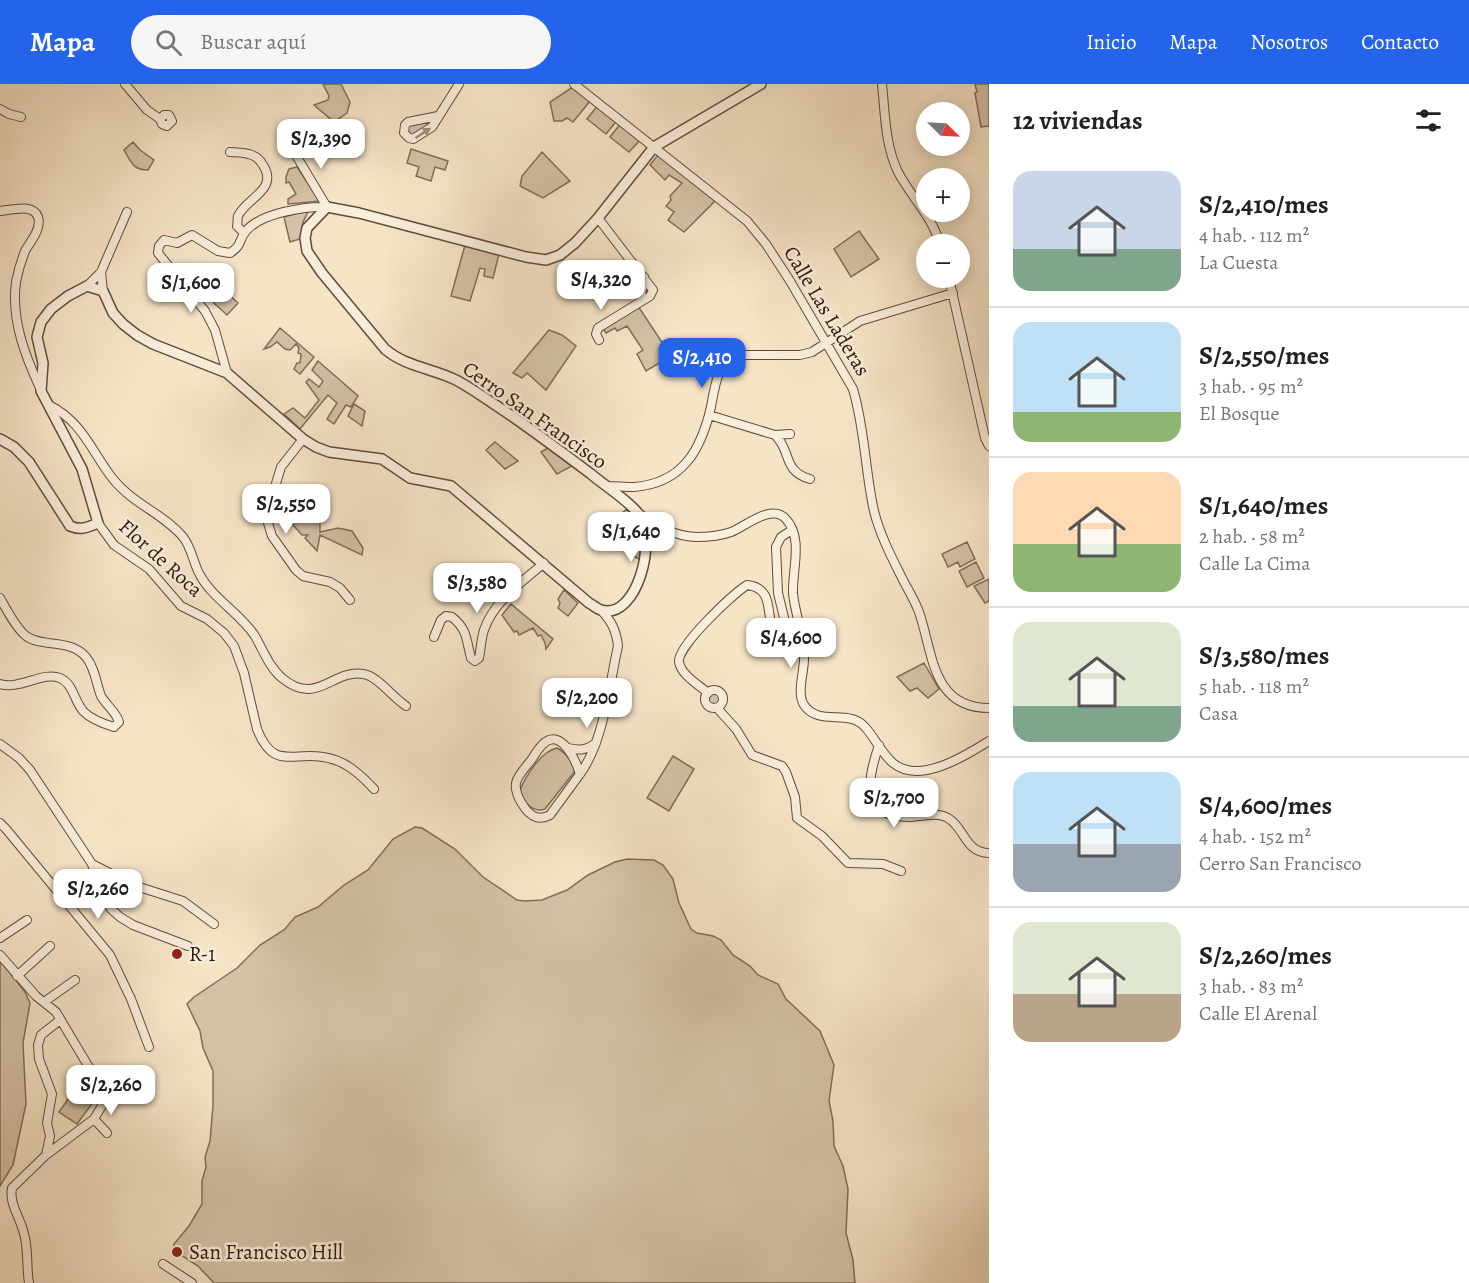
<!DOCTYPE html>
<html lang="es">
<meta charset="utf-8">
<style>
body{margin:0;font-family:Alegreya,serif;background:#f6f6f6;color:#222;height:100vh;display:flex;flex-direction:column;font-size:22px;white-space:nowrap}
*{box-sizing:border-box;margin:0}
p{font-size:20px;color:#767676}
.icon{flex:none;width:33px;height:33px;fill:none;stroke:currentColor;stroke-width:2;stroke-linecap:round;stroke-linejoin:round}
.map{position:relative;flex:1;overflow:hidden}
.details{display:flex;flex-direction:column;background:#fff;width:480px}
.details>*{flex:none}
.needle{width:39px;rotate:114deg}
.controls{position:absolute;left:916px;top:18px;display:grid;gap:12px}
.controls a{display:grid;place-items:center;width:54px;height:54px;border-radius:50%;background:#fff;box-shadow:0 3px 15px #0003;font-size:30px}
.price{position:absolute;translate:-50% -51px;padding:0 14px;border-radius:12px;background:#fff;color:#222;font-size:20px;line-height:39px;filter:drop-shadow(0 2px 3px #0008)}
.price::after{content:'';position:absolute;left:50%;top:36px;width:18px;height:14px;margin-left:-9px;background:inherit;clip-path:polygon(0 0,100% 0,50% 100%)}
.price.active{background:#2563eb;color:#fff}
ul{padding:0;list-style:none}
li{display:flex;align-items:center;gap:18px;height:150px;padding:0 24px}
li+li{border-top:2px solid #e0e0e0}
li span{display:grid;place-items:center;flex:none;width:168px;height:120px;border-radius:18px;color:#555}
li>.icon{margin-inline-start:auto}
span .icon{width:72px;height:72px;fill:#fffc;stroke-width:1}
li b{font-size:26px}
h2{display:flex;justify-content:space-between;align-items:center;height:72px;padding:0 24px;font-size:26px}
header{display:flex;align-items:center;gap:36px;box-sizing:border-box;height:84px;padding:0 30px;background:#2563eb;color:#fff}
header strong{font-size:28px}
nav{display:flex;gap:33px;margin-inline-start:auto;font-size:21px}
.search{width:420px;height:54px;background:#f6f6f6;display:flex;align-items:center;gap:15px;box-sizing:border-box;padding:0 21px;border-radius:33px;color:#767676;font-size:22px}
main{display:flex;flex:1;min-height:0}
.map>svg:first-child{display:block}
.green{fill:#d4c1a7;stroke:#826d58;stroke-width:1.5}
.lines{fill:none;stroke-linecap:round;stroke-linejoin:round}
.minor-casing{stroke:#624c38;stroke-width:10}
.tertiary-casing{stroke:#624c38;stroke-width:12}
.minor{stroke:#f9eddb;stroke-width:8}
.tertiary{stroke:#f9eddb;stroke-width:9}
.oneway{fill:#9f8e7c}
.poi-dot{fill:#8f2418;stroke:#f9eddb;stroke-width:2}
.labels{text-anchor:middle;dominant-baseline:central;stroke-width:5;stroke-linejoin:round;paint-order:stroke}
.street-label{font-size:21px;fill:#301909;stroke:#f9eddb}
.poi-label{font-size:21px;fill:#301909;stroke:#f9eddb;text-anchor:start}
</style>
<header>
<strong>Mapa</strong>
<div class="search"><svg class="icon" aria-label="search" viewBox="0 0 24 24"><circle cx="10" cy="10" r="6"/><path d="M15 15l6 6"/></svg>Buscar aquí</div>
<nav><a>Inicio</a><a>Mapa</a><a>Nosotros</a><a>Contacto</a></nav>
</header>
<main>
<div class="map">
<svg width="989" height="1199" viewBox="0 0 989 1199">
<rect width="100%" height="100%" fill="#f6e4c7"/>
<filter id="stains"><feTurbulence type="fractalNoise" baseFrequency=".00333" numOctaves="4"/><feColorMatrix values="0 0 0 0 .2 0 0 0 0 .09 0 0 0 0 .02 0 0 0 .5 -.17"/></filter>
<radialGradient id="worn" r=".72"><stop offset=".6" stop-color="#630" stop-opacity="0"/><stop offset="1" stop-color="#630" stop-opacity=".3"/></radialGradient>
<!-- green -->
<path class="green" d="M323 0H341L350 18 347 29 334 38 314 21 328 16 329 12Z
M975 0H989V42L981 43 975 9 977 8Z
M573 3 590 17 573 38 567 34 562 37H554L550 18Z
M599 20 618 35 606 50 587 35Z
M438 32 432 43 409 54 405 41Z
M622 38 642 54 629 68 610 53Z
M133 58 140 66 154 76 148 86C133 86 131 78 124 66Z
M411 65 448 77 445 86 435 83 431 97 416 92 419 83 407 79Z
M542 68 570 97 543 114 520 102 522 92Z
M658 71 716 116 684 148 668 136 674 128 666 122 671 116 670 112 682 99 669 91 665 96 650 81Z
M297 83 320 117 288 120V115L296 110 289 98 286 99V93L289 85Z
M309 126 303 138 300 155 290 158 284 133Z
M859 147 879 175 851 193 834 165Z
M465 161 499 170 493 194 484 192 485 185 480 184 470 217 451 212Z
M215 198 238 219 227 231 204 210Z
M638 222 671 272 646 287 637 270 643 266 627 242 617 247 615 244 606 249 604 246 605 242Z
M280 244 314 273 300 290 294 285 297 279H300L301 270 298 269 299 264 296 260 290 266 285 265 277 258 270 263 264 265Z
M549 246 562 251 576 262 546 306 527 289 522 294 513 289Z
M318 277 358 312 351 323 346 321 334 340 327 335 337 319 328 311 300 345 284 330 293 324 305 334 319 316 306 298 309 295 319 303 323 297 312 286Z
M354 320 365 327 362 342 348 332Z
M495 358 518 377 505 385 486 366Z
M548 364 572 382 557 390 541 368Z
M279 416 308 426 309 435H320V448L338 444 352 447 363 464 362 471 320 451 317 467 305 454 308 451H302L287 434 288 426 285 425 284 421 280 420Z
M627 425C640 442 642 456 641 476L630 470 625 449 619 441 611 443 607 439 609 437 611 440 620 437 618 432Z
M967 458 975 475 960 483 958 478 948 483 942 470Z
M976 478 984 494 967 503 959 487Z
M989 495V517L985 519 974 502Z
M564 506 578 519 568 532 558 524 560 519 558 515Z
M511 520 553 555 546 565 545 559 541 551 538 552 533 544 519 551 517 547 514 548 502 531Z
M924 579 939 605 928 614 917 604 910 607 897 593Z
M705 615a9 9 0 1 1 18 0a9 9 0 1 1-18 0Z
M557 664C565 668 573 678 575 687L545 725C533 729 522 718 520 706 526 692 541 667 557 664Z
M673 672 694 685 669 727 647 714Z
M415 743 422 744 455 765 483 793 517 816 524 817 542 816 567 806 588 791 615 778 627 775 654 776 663 781 673 795 679 819 691 845 697 849 713 852 721 856 733 871 750 882 758 891 778 900 786 915 820 947 834 981 829 1017 833 1037 834 1062 843 1082 848 1105 846 1149 853 1176 855 1199H214L198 1182 173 1166 174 1160 189 1142 202 1120V1097L206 1083 205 1073 210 1057 213 1021V987L203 964 200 947 187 920 194 913 237 884 260 861 284 846 295 833 318 823 344 801 368 786 393 755Z
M0 876 25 908 30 919 23 959 26 1020 13 1081 0 1102Z
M79 1000 97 1013 77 1040 59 1028Z"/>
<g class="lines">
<defs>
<path id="minor" d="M125 0 147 26 160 35 162 40 167 42 172 37 169 31H164L160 35
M574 0 747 137 766 160 790 197 853 305C865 345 865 387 874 427 880 451 891 472 902 494 908 506 916 518 920 531 933 571 933 624 989 624
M882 0C885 29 885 61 898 88 911 113 932 132 940 160
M0 25 9 30 21 33
M438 32 408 38 405 41 404 49 409 54 413 55 432 43 459 0
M291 63 327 123
M230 68C243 69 256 68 263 81 279 106 246 114 238 132 237 135 238 139 237 142L244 149
M0 127C11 126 33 119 38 133 42 145 30 158 25 167 21 177 18 188 16 198 11 236 25 272 41 306
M598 134 653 206 650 212 598 244 596 250 599 256
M644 193 641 211 645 215
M949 194 985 354 989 362
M87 202 101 188
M103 207 101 188 127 128
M227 289 215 246 205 227 158 169 159 162 164 156 177 159 192 151 218 167 230 169C243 161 238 156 246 147 261 129 305 122 327 123
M49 321C83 338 91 367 113 395 133 420 164 430 183 453 192 464 193 479 200 491 213 515 240 529 255 552 263 566 269 583 282 594 317 623 332 585 363 590 378 592 392 613 406 622
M709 331 775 351
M790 350 775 351C792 367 782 387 810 395
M303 355 281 383 268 426V439L272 452 296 486 303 492 330 498 340 504 350 516
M607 402C616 402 625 403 634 403 683 399 701 366 711 323 713 311 715 298 720 287 724 278 732 274 741 271H800L812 268 860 237 953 209
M638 429C656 441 673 452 696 453 707 453 720 452 731 448 746 442 771 420 785 434 804 453 792 486 793 509 795 531 804 550 804 572 805 586 796 609 804 621 819 643 849 624 865 643 875 654 882 670 893 679 919 701 965 672 989 657
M98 439 114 461 149 485 181 522 207 535 224 549 234 562 244 589 257 645C273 686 291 668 323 673 345 676 360 690 374 705
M0 514C7 526 15 543 26 552 42 564 70 554 86 573 95 584 96 599 101 612 106 621 117 629 119 638L114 643C104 640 92 636 84 628 74 618 74 600 60 594 43 587 20 606 0 600
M434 553 441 536 446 532 452 533C468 546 466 556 471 574L475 577 479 574C481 565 481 555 484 546 494 517 521 499 544 479
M705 615a9 9 0 1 1 18 0a9 9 0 1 1-18 0Z
M708 609C699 601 681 591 679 578 677 562 733 510 747 501 778 504 763 538 777 553L781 552 785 548 786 542 778 509 776 463 781 453 792 446
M717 624 736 645 752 671 782 682 786 688 795 713 797 734 822 752 848 779 883 780 901 787
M0 660 19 674 30 686 92 780 100 806 111 825 120 833 133 841 188 862
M879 661C867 696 859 734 911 733 923 732 938 728 948 734 965 744 965 769 989 769
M568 664C580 667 586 666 596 659
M580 690C576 677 561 643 543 660 539 664 535 670 532 675 527 682 518 690 516 699 514 710 526 730 536 733 541 735 546 733 550 731L580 690C604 657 609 602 618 562 616 546 612 538 601 526
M0 739 6 745 110 871 131 915 149 963
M92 780 133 801 183 817 214 840
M0 854 27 836
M0 871 36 912 56 928 90 985 103 1014V1020L94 1035 46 1071 12 1104C9 1119 19 1132 23 1146 29 1163 26 1181 29 1199
M17 892 50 862
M44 918 75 896
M103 1014 123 1008
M94 1035 107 1049
M46 1071 50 1052 47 1039 52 1010 39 975 38 961 41 951 60 936
M163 1180 192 1199"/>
<path id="tertiary" d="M0 355 14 363 29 378 70 442C81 447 88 443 98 439L82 385 41 307 43 279 37 253 41 238 51 225 68 212 87 202 103 207 113 229 123 240 137 251 153 260 227 289 303 355 316 363 329 368 382 375 410 394 451 402 589 519C593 521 597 525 601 526 637 537 659 454 637 428 625 414 605 402 591 390 563 369 535 348 506 328 489 317 473 305 456 296 432 284 406 283 385 265L322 189 307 167 305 154 307 144 327 123 359 129 526 173 546 176 560 171 575 159 598 134 654 63 761 0"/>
</defs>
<!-- minor casing -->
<use href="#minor" class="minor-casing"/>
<!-- tertiary casing -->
<use href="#tertiary" class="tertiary-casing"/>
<!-- minor -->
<use href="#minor" class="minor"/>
<!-- tertiary -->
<use href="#tertiary" class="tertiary"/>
</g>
<!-- one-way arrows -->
<defs><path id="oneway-solid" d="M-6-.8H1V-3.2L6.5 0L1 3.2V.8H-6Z" transform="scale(1.5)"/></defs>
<use class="oneway" href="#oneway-solid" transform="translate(423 49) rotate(-33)"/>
<!-- markers -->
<g class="poi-dot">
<circle cx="177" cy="870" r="6"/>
<circle cx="177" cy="1168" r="6"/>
</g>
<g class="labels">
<!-- street labels -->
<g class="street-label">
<text transform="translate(827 227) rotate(59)">Calle Las Laderas</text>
<text transform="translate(535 331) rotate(35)">Cerro San Francisco</text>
<text transform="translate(161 474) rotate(42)">Flor de Roca</text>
</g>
<!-- poi labels -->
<g class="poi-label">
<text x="189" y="870">R-1</text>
<text x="189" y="1168">San Francisco Hill</text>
</g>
</g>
<rect width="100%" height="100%" filter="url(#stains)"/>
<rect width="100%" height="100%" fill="url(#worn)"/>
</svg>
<div class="controls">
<a><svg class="needle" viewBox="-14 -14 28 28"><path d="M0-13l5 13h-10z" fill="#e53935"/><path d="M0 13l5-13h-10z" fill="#767676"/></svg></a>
<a>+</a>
<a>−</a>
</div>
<b class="price" style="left:321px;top:86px">S/2,390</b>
<b class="price" style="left:601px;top:227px">S/4,320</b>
<b class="price" style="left:191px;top:230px">S/1,600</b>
<b class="price active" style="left:702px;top:305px">S/2,410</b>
<b class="price" style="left:286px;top:451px">S/2,550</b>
<b class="price" style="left:631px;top:479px">S/1,640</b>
<b class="price" style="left:477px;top:530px">S/3,580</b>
<b class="price" style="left:791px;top:585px">S/4,600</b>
<b class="price" style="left:587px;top:645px">S/2,200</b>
<b class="price" style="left:894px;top:745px">S/2,700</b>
<b class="price" style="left:98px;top:836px">S/2,260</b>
<b class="price" style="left:111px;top:1032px">S/2,260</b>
</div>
<section class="details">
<h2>12 viviendas<svg class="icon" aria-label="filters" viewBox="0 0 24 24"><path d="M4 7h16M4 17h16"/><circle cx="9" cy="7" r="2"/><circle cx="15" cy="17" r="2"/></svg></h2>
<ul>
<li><span style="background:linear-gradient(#c9d6e8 65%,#7fa58c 0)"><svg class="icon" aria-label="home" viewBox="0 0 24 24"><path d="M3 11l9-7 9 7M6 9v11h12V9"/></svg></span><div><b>S/2,410/mes</b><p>4 hab. · 112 m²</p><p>La Cuesta</p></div></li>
<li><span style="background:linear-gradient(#bfe0f5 75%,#8fb573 0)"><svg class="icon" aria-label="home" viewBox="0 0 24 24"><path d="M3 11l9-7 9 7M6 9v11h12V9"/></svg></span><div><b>S/2,550/mes</b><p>3 hab. · 95 m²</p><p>El Bosque</p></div></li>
<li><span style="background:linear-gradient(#ffd9b3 60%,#8fb573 0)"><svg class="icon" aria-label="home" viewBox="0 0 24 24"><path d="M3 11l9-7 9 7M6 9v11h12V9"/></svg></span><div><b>S/1,640/mes</b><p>2 hab. · 58 m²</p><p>Calle La Cima</p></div></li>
<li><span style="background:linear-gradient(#dfe7d0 70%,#7fa58c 0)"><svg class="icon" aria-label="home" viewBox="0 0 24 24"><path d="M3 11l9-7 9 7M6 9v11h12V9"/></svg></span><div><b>S/3,580/mes</b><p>5 hab. · 118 m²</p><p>Casa</p></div></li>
<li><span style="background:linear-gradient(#bfe0f5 60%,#9aa5b1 0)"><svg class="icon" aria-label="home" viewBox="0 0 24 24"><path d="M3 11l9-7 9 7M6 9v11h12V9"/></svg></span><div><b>S/4,600/mes</b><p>4 hab. · 152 m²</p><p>Cerro San Francisco</p></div></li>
<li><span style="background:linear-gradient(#dfe7d0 60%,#b9a48a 0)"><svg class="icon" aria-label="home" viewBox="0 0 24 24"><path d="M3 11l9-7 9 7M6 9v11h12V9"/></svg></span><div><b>S/2,260/mes</b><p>3 hab. · 83 m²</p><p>Calle El Arenal</p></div></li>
</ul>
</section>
</main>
